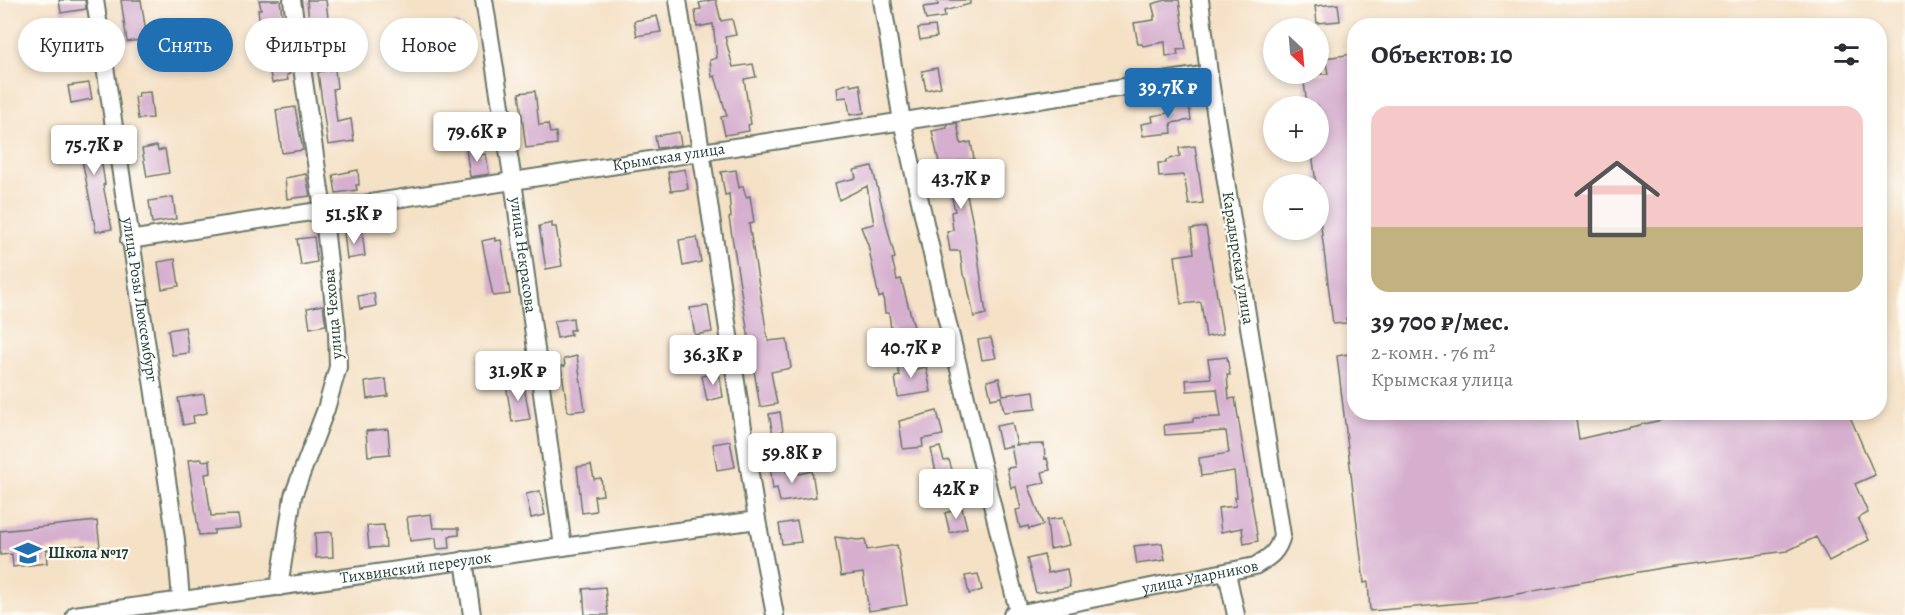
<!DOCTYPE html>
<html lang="ru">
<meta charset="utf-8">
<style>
body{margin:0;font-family:Alegreya,serif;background:#f7f7f7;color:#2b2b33;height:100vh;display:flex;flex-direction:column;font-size:22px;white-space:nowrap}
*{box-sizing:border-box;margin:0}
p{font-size:20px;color:#7c7c81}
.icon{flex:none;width:33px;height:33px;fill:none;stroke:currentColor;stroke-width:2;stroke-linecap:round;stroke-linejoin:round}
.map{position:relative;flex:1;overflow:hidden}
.panel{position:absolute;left:1347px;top:18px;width:540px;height:402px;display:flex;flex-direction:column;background:#fff;border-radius:24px;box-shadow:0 3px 9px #0003}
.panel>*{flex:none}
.banner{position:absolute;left:18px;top:18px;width:570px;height:54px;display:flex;gap:12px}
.needle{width:39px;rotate:154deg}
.buttons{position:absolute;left:1263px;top:18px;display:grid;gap:12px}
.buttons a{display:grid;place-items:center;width:66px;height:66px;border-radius:50%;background:#fff;box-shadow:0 3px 9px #0003;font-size:30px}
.price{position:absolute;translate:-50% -51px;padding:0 14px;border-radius:6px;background:#fff;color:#222;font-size:20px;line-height:39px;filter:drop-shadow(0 2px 3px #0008)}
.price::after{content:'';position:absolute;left:50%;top:36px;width:18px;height:14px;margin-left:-9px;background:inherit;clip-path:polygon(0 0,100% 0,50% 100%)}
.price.on{background:#1f6fb2;color:#fff}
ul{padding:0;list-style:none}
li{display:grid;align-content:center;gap:12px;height:318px;padding:0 24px}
li span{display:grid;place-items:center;height:186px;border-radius:18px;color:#555}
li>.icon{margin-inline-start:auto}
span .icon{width:108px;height:108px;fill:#fffc;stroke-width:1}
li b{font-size:26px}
h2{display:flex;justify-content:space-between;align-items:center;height:72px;padding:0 24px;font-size:26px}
.pill{padding:0 21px;border-radius:27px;background:#fff;box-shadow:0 3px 9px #0003;font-size:21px;line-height:54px}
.pill.on{background:#1f6fb2;color:#fff}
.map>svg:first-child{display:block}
.building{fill:#d6afcf}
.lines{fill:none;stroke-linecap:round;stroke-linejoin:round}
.street-casing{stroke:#6a7667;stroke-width:20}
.street{stroke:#fff;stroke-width:16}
.labels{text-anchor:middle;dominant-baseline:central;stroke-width:4.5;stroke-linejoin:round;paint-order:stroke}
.street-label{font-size:16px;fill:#1f3d34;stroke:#fdfcf7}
.poi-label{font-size:16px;font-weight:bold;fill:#1f3d34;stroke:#fdfcf7;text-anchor:start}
</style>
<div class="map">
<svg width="1905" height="615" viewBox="0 0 1905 615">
<rect width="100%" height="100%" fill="#fdfcf7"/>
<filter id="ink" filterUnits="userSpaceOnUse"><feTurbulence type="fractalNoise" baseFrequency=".0167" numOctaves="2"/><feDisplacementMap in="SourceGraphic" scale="12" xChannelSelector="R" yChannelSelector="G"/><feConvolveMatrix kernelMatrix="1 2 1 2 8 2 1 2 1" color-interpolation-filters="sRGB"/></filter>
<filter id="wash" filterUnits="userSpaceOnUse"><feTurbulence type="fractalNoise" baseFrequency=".008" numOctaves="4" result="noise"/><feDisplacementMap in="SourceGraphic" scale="24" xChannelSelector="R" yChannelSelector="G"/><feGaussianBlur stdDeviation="1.35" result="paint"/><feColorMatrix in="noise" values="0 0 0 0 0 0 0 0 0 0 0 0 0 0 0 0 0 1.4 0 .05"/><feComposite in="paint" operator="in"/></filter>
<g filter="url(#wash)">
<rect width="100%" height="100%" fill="#f5e1c6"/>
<g id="blocks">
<!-- building -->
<path class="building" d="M59 0H85L86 9 61 13Z
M121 0H141L147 39 127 42Z
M259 0H280L284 30 261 33 258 10 261 9Z
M307 0H326L328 18 309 21Z
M712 0H716L721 21 732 19 736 35 725 37 733 67 753 64 756 77 744 79 751 124 748 125 749 131 725 135 721 117 727 116 715 76 712 77 710 60 717 58 713 24 697 27 695 10 701 9 699 3Z
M937 0H970V4L944 11 945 17 926 20 923 7 938 5Z
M1166 0H1179L1186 49 1177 50 1178 55 1166 56 1165 42 1143 46 1142 44H1138L1134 23 1154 20V16H1155L1152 4Z
M1338 4 1340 21 1317 23 1315 6Z
M657 16 661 32 637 36 634 21Z
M457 23 458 27 463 26 468 57 449 60 444 25Z
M935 26 937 37 920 40 918 28Z
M83 41 86 59 74 60 71 43Z
M1353 54 1354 318H1346L1347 323 1333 324 1318 202V184H1316L1312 152H1318V106H1307L1303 74H1328L1325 58Z
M287 58 290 74 287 75 288 80 272 83 268 62Z
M937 68 941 87 926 90 922 71Z
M335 69 337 88 333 89 337 122 351 119 354 141 328 145 318 72Z
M89 83 92 99 71 103 68 86Z
M850 83 851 86 860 84 864 113 850 115 847 97 838 98 837 87Z
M535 91 539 125 548 124 550 133 556 132 557 144 526 148 519 93Z
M150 92 153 118 138 119 135 97H139L138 93Z
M1188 98 1191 120 1171 123 1172 133 1143 136 1141 124 1153 122 1152 116 1173 112 1171 100Z
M295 107 303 150 282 153 276 110Z
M957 123 961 144 971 142 974 159 960 161 974 229 986 314 974 317 966 278 963 275 960 251H950L947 232 953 230 951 212 955 211 950 189 945 190 932 131 947 128V125Z
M96 127 105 184 103 185 112 229 96 232 79 144 73 145 71 131Z
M679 132 681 145 657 148 655 136Z
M157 146 158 151 165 149 169 173 147 177 142 149Z
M1195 146 1203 203 1189 205 1184 175 1159 177 1158 163H1166V160L1180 156 1179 148Z
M479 147 480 155 486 154 489 174 470 177 466 149Z
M872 166 895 258 892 259 897 280 901 279 918 342 900 347 895 329H891L889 313H885L883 296 879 298 868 245 861 227 874 224 867 186 839 200 835 183 856 178 854 170Z
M685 169 688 189 671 191 668 172Z
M358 170 359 185H356L357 190 336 193 333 175Z
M736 170 739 188 743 186 746 197 750 196 754 223 749 224 768 341 787 339 791 368 771 372 777 404 760 407 729 218 731 217 729 194 725 195 721 172Z
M306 174 310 196 287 199 285 178Z
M173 197 176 219 152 223 149 201Z
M552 223V227H556L562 266 546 269 539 226Z
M1206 227 1223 334 1206 337 1201 302 1181 304 1175 256 1194 253 1191 229Z
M362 231 365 256 347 259 344 233Z
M314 237 317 262 301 265 297 239Z
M697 237 701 262 683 266 679 240Z
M495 238V241L501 240 510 294 493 296 482 241Z
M175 259 179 286 162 289 158 262Z
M374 293 376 306 360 309 358 296Z
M323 305 326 325 310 328 307 308Z
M708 306 712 332 695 335 690 308Z
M573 318 574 330H570L571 335 557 338 554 321Z
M185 327 189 353 172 355 168 330Z
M991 338 996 358 982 360 978 340Z
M1348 354 1354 412H1575L1579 439 1696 412H1848L1875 475 1855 484 1868 513 1858 518 1869 540 1829 561 1816 537 1787 551 1667 567 1473 602 1370 611 1368 582 1364 583 1337 356Z
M577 356 585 410 568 412 561 366H565L564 359Z
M908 357 911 370 926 367 931 392 898 397 895 377 900 376 895 358Z
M1227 357 1230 375H1227L1229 399 1235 398 1258 541 1244 544 1242 528 1221 532 1218 508 1236 506 1235 497H1237L1234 471 1201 476 1199 458 1229 453 1226 431 1165 435 1164 425 1193 422V418L1221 417 1217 389 1187 391 1186 380 1211 378 1208 359Z
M719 372 723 397 707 401 702 376Z
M999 378 1003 395 1034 391 1036 409 1004 412 1001 397 991 399 987 381Z
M386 379 388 396 367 399 365 382Z
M523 381 530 419 512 422 506 384Z
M204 394 207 413 193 416 194 423 183 425 178 398Z
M937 411 943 435 922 439 923 447 903 449 899 421Z
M780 412 783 431 773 434 769 414Z
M1012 423 1017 445H1015L1044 444 1045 459 1047 458 1050 470 1042 472 1045 483 1029 486 1043 525 1029 529 1028 526 1020 528 1016 510 1021 509 1016 487 1011 488 1007 468 1015 467 1011 446 1001 448 996 426Z
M388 429 390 454 368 456 366 431Z
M730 441 735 467 717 470 713 444Z
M940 447 944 461 949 460 954 476 948 477 949 480 938 482 931 449Z
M202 459V461L210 460 211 473 205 474 211 516 238 515 240 528 214 530V534L199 535 188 460Z
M785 464 786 472 798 470 799 474 812 471 816 497 780 502 777 488 773 489 770 466Z
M591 465 594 479 601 478 603 495 594 496 596 511 582 513 577 467Z
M540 491 545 515 531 518 526 494Z
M962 508 967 528 950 533 945 513Z
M431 514 433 528H459V535L449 536 450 548 437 549 436 538 410 541 407 517Z
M1062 518 1069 545 1050 549 1047 520Z
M97 521 100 547 85 548V545L46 550 47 563 13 567 12 554 0 555V531Z
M797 521 801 542 782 544 779 524Z
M384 525 386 547 369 548 367 526Z
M332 532 333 557 316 558 315 533Z
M835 537 858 540 865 539 867 550 897 545 907 605 869 611 863 573 841 576Z
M1162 543 1165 560 1137 564 1134 546Z
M1044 555 1048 573 1067 569 1070 587 1036 593 1027 559Z
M978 574 982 590 969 594 965 576Z
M605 587 608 615H585L583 589Z"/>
</g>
</g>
<g filter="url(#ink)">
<use href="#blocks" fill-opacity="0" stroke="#6a7667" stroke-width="1.5"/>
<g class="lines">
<defs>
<g id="street">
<path id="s1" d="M95 0 176 540 181 600"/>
<path id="s2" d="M484 0 513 181 563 547"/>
<path d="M678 0 757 520 775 615"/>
<path d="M882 0 902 121 945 312 1019 615"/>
<path id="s3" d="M129 240 1209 74"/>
<path d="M464 560 472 615"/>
<path d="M1227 573 1236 615"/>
<path d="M279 587 293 496 326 409 338 367 337 332 323 210 292 0"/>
<path id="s4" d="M75 615 757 520"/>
<path id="s5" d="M1012 615 1255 566C1270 557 1278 552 1282 535L1209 74 1200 0"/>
</g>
</defs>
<!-- street casing -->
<use href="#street" class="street-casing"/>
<!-- street -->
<use href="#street" class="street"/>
</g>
</g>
<!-- icons -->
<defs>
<symbol id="school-bare" viewBox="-9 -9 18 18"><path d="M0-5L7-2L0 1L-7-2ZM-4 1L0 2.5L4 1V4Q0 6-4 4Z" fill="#1f6fb2" stroke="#fdfcf7" stroke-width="2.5" paint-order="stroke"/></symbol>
</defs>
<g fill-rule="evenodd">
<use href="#school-bare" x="9" y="534" width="38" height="38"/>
</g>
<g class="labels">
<!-- street labels -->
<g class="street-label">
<text stroke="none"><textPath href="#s3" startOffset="546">Крымская улица</textPath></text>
<text stroke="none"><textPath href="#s2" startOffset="258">улица Некрасова</textPath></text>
<text transform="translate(1238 258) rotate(81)">Карадырская улица</text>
<text stroke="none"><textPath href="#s1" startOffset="303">улица Розы Люксембург</textPath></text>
<text transform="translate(333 314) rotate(-95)">улица Чехова</text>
<text stroke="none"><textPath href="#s4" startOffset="344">Тихвинский переулок</textPath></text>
<text stroke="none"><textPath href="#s5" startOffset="192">улица Ударников</textPath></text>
</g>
<!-- poi labels -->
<g class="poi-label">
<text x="48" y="553">Школа №17</text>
</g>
</g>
</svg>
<div class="buttons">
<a><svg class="needle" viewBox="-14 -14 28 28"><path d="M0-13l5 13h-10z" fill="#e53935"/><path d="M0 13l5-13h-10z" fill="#7c7c81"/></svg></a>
<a>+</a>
<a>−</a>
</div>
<b class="price on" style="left:1168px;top:119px">39.7K ₽</b>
<b class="price" style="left:477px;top:163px">79.6K ₽</b>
<b class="price" style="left:94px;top:176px">75.7K ₽</b>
<b class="price" style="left:961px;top:210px">43.7K ₽</b>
<b class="price" style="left:354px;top:245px">51.5K ₽</b>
<b class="price" style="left:911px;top:379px">40.7K ₽</b>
<b class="price" style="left:713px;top:386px">36.3K ₽</b>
<b class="price" style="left:518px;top:402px">31.9K ₽</b>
<b class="price" style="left:792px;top:484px">59.8K ₽</b>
<b class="price" style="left:956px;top:520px">42K ₽</b>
<div class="banner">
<a class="pill">Купить</a>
<a class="pill on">Снять</a>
<a class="pill">Фильтры</a>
<a class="pill">Новое</a>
</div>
<section class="panel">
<h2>Объектов: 10<svg class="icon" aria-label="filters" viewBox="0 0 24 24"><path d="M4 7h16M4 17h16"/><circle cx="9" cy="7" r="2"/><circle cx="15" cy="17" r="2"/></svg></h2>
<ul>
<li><span style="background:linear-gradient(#f6c9c9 65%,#c2b280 0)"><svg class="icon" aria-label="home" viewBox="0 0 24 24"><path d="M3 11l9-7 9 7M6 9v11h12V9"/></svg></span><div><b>39 700 ₽/мес.</b><p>2-комн. · 76 m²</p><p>Крымская улица</p></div></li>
</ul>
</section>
</div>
